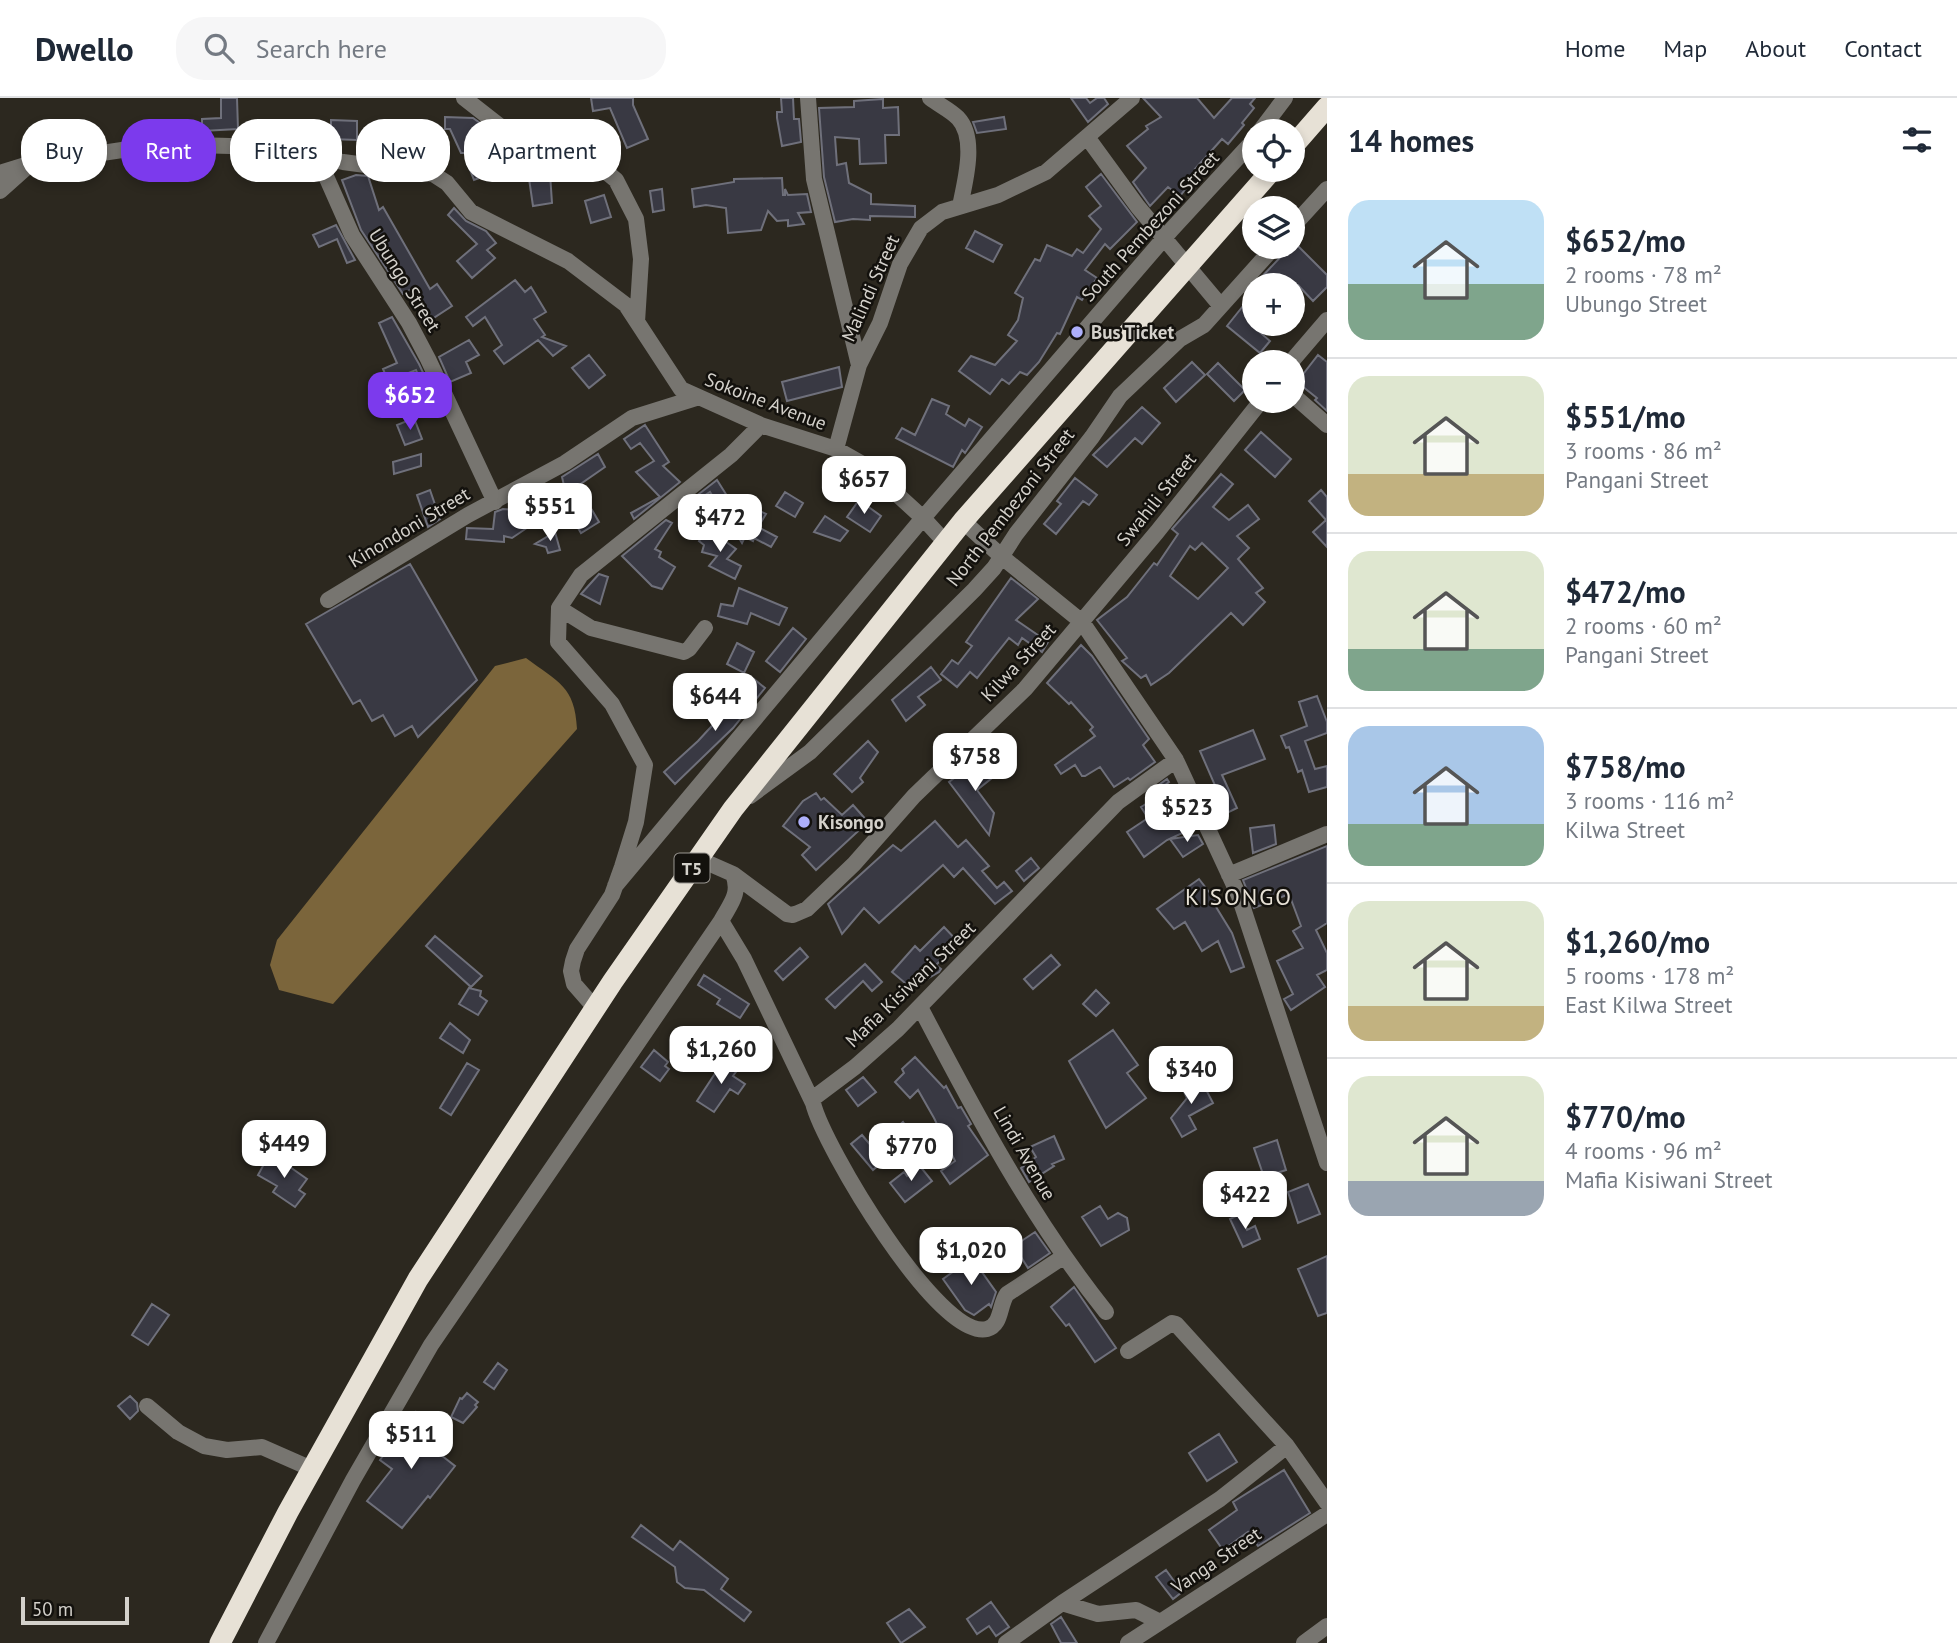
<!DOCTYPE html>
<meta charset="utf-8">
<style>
body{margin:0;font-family:"PT Sans",sans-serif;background:#f6f6f7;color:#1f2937;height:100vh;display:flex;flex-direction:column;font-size:26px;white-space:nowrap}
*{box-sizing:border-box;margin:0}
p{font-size:23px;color:#747a83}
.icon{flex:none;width:38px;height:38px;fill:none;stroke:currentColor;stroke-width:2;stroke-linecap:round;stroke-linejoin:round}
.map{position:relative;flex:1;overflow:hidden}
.side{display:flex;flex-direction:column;background:#fff;width:630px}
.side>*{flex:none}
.hud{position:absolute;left:21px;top:21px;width:665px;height:63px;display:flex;gap:14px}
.controls{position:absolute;left:1242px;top:21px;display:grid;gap:14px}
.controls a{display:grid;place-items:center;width:63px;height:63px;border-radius:50%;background:#fff;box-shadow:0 4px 10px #0003;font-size:35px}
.scale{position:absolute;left:21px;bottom:18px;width:108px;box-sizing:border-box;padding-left:7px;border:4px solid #d4d1cb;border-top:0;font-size:19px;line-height:24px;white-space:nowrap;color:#d4d1cb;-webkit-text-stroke:5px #13110d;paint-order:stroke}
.price{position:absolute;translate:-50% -60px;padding:0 16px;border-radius:14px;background:#fff;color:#222;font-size:23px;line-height:46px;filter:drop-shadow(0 2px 4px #0008)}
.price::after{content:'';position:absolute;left:50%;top:42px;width:21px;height:16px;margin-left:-10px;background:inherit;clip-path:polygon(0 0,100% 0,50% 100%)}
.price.selected{background:#7c3aed;color:#fff}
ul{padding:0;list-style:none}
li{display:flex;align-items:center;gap:21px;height:175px;padding:0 21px}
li+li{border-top:2px solid #e0e1e3}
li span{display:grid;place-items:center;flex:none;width:196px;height:140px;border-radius:21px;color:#555}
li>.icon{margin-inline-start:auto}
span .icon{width:84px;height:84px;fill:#fffc;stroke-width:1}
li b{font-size:30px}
h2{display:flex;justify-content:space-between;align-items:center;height:84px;padding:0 21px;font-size:30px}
.pill{padding:0 24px;border-radius:28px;background:#fff;box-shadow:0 4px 10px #0003;font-size:24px;line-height:63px}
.pill.selected{background:#7c3aed;color:#fff}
header{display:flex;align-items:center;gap:42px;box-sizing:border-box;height:98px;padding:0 35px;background:#fff;border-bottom:2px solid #e0e1e3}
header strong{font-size:33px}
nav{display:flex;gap:38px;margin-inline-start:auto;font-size:24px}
.search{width:490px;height:63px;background:#f6f6f7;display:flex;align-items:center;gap:18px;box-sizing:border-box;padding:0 24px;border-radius:28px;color:#747a83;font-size:26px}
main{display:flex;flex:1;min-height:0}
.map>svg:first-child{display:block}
.water{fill:#7b653b}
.building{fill:#393943;stroke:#6f707b;stroke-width:2;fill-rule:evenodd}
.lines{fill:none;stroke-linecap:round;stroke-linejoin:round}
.minor{stroke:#777570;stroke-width:16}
.highway{stroke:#e7e1d6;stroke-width:21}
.poi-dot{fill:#adaffb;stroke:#13110d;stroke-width:2.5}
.labels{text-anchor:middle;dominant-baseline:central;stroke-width:5;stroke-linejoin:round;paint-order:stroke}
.shield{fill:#13110d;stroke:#9a9792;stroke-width:2}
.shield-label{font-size:18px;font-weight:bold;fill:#d4d1cb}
.street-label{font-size:19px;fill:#d4d1cb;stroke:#13110d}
.poi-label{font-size:19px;font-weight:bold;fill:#d4d1cb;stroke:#13110d;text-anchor:start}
.quarter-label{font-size:23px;letter-spacing:2px;fill:#e7e1d6;stroke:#13110d}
</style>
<header>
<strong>Dwello</strong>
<div class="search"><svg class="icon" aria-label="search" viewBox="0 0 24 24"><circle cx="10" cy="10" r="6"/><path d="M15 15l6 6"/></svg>Search here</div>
<nav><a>Home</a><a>Map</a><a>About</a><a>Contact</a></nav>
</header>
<main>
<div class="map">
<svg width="1327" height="1545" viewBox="0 0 1327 1545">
<rect width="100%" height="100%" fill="#2c281f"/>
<!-- water -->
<path class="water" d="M526 560C558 584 575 588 577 631L333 906 279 892 270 867 277 842 495 568Z"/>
<!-- building -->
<path class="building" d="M221 0H237L238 31 202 33V21L221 20Z
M591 0H633V7L648 41 627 50 610 10 593 13Z
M781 0H793L794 21H799L801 44 782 48 777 20V14H782Z
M1071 0H1086L1090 5 1097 0H1104L1108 6 1088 24Z
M1143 0H1197L1214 20 1232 0H1255L1250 6 1254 10 1242 25 1244 27 1228 46 1222 41 1195 71 1199 75 1180 98 1168 89 1150 108 1133 84 1146 70 1127 48 1148 31 1146 28 1161 19Z
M883 1V10L898 9 899 37H885L886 65 860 66 859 41 835 39 837 67 846 65 849 85 871 96V106L915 108V119L870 118V122L853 121 835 124 824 79 819 10 854 9V3Z
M445 19 473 20 480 25 479 37 490 38V50L495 51 493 75 474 82 467 64V55H461L450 31H445Z
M1004 19 1006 31 977 35 973 24Z
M331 22 357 23V42L331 41Z
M549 61 552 105 533 108 527 67Z
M1101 76 1137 124 1110 151 1105 146 1085 172 1097 180 1082 202 1077 199 1060 236 1057 235 1039 264 1027 277 1020 274 1009 286 1002 281 990 296 959 273 971 258 995 267 1017 243 1008 237 1018 222 1023 200 1015 195 1035 161 1040 163 1047 147 1072 158 1077 151 1083 155 1101 131 1089 118 1101 108 1086 89Z
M356 77 368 78 379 112 383 109 430 191 437 186 452 208 432 221 415 189 403 196 361 132 342 82Z
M782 80 783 97H785V91L788 97 807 96 811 114 798 115 804 126 788 128V122L777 123 768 113 761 132 728 135 726 110 706 107 694 109 692 91 734 84V81Z
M662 91 664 112 653 114 650 93Z
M604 97 611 119 591 125 585 103Z
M454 110 466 123 486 133 496 145 487 152 495 160 472 180 457 163 477 146 448 117Z
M336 127 355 162 347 165 337 141 319 149 313 137Z
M975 133 1002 147 993 164 966 150Z
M1294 144 1327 177V189L1313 203 1298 187H1254L1290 149H1293Z
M515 182 525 194 531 189 546 214 534 221 545 237 542 239 566 248 553 258 538 242 504 266 494 253 502 247 485 219 473 228 466 219Z
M1255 193V230L1270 243 1260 255 1227 228Z
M392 219 419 266 442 315 434 318 432 314 417 319 410 300 425 294 416 272 388 283 383 271 397 265 379 225Z
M469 242 479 257 466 264 471 275 450 284 439 259Z
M589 257 605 277 589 290 572 270Z
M1318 257 1327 264V313L1315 302 1317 300 1297 284Z
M1192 264 1205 277 1176 304 1164 290Z
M1218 265 1245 292 1234 303 1207 276Z
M839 269 842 289 787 303 782 284Z
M932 301 949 308 946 316 965 328 969 321 982 329 965 355 962 352 953 369 896 340 902 330 915 337Z
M1142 309 1160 325 1142 346 1135 340 1107 369 1093 357Z
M414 320 422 341 405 347 397 327Z
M645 327 669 364 663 368 680 384 634 421 631 415 660 399 636 374 654 363 640 345 631 351 624 341Z
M1261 334 1291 361 1275 379 1245 352Z
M421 356V368L394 376 393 364Z
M598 356 605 369 566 396 562 379Z
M1221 376 1233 386 1213 409 1229 422 1248 407 1259 421 1237 438 1249 450 1238 461 1263 490 1256 495 1265 504 1243 527 1231 515 1169 575 1151 587 1146 577 1141 580 1122 563 1127 560 1097 522 1127 499 1154 465 1157 467 1178 436 1172 431ZM1202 445 1228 470 1198 501 1170 478 1190 448 1195 452Z
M1075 380 1097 397 1089 407 1083 403 1056 436 1044 426 1061 406 1057 403Z
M717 382 741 420 748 407 766 416 758 429 777 439 771 449 754 440 753 443 745 439 742 445 710 394 698 402 695 399Z
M430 392 440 421 428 429 417 397Z
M1321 392 1327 399V449L1313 434 1326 422 1309 403Z
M785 394 803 405 795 419 776 408Z
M545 400 546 417 512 440 504 438V444L466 441 467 430 493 431 495 414 503 411 520 412 519 402Z
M859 402 881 418 870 434 847 419Z
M592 412 599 424 581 435 574 423Z
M825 418 848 433 840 443 814 434Z
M666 422 672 425 655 451 661 454 659 459 675 469 662 491 652 488 622 458Z
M708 431 736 451 727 461 741 468 735 481 709 468 717 458 702 454 704 447 699 443Z
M555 434 560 452 548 455 546 449 535 446Z
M410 466 477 582 418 639 412 628 395 638 383 617 372 623 360 602 353 606 306 526Z
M599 476 608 479 600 506 581 496Z
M1011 480 1038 501 1016 522 1048 544 1042 554 1022 540 1018 547 1009 540 977 580 970 574 957 589 941 576 952 562 958 566 972 548 966 544Z
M739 490 787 510 779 527 751 515 747 526 718 518 721 506 733 508Z
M793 530 806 541 780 574 766 563Z
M737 545 754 554 744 575 727 566Z
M1081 547 1092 558 1149 641 1143 647 1155 664 1130 682 1128 680 1114 689 1100 669 1085 678H1082L1075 667 1061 676 1055 667 1095 638 1090 632 1093 629 1071 604 1069 606 1047 585Z
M931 569 941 582 918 599 925 607 906 623 892 602Z
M754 581 765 590 733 630 675 686 664 674 698 643 721 618 722 620Z
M1317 598 1327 624V635L1305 643 1315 671 1327 668V689L1309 694 1302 672 1298 674 1289 649 1286 650 1281 638 1307 628 1299 604Z
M1253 632 1265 661 1222 677 1237 710 1227 715 1200 653Z
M868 643 878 654 860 680 863 684 852 694 834 676Z
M978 662 992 680 977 692 994 715 989 737 949 684Z
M1167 681 1169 684 1164 688 1185 706 1189 714 1185 717 1193 730 1167 742 1144 759 1127 734 1148 720 1141 709 1154 701 1149 694Z
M816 695 821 702 824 700 842 717 853 707 868 724 816 772 802 757 810 749 783 728 803 703Z
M935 723 958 749 966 742 989 768 982 773 997 790 1004 784 1012 793 995 806 963 770 954 779 943 767 879 825 864 810 842 836 828 806 893 747 901 753Z
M1274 727 1276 746 1253 755 1250 730Z
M1198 737 1203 746 1183 759 1170 741Z
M1327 748V825L1316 832 1327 855V872L1317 877 1325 889 1291 912 1284 901 1293 896 1277 863 1303 850 1293 833 1301 828 1289 796 1254 810 1243 782Z
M1031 760 1039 770 1024 783 1016 773Z
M1199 781 1216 803 1213 804 1232 835 1244 869 1231 874 1218 843 1202 853 1185 824 1174 831 1157 811Z
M944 829 959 845 936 867 941 871 939 874 911 890 892 874 915 848 920 853Z
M435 838 482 878 471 889 426 848Z
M800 850 808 859 783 882 775 873Z
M1051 857 1060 867 1033 891 1024 881Z
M865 866 882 884 872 893 863 883 835 910 826 901Z
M704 877 749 906 740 920 717 906 720 901 698 887Z
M469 890 481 893 480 898 487 903 478 917 459 906Z
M1096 892 1109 905 1096 918 1083 906Z
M450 925 470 942 463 955 440 940Z
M1113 932 1138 967 1127 975 1146 1000 1106 1030 1069 963Z
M654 952 668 964 665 968 669 971 660 983 641 969Z
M915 959 944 990 946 988 958 1010 961 1009 971 1026 968 1028 988 1057 950 1086 941 1073 955 1063 934 1020 918 992 910 1000 895 984 904 975 902 971Z
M724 962 738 971 733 978 745 986 738 996 730 991 714 1014 697 1003Z
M467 965 479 972 451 1017 440 1010Z
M1199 978 1213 1005 1189 1018 1196 1031 1182 1039 1171 1020 1187 1000 1181 988Z
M863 979 876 994 858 1008 846 992Z
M903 1024 910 1033 893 1048 897 1051 873 1072 851 1046 862 1037 873 1050Z
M1054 1038 1064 1061 1052 1066 1054 1068 1029 1084 1021 1070 1036 1059 1030 1049Z
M1277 1042 1286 1072 1264 1079 1254 1050Z
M270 1055 307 1081 299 1092 305 1096 295 1109 273 1094 277 1088 258 1077Z
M919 1067 932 1083 905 1104 890 1085 904 1074 907 1078Z
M1308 1086 1320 1116 1298 1125 1288 1094Z
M1100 1108 1108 1121 1118 1115 1127 1120 1129 1132 1101 1148 1082 1119Z
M1240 1116 1247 1132 1255 1128 1260 1141 1243 1149 1230 1121Z
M1035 1134 1050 1155 1028 1170 1014 1148Z
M1327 1158V1215L1318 1218 1298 1171Z
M972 1160 996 1194 991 1209 989 1206 974 1217 965 1212 943 1181Z
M1074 1189 1116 1250 1095 1264 1069 1226 1066 1228 1051 1209Z
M152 1206 169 1217 148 1247 132 1237Z
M498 1265 507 1272 494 1291 484 1284Z
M467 1295 478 1304 475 1307 477 1309 463 1325 451 1319 460 1300 462 1301Z
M130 1298 137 1305 138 1313 130 1321 118 1308Z
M416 1314 437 1330 432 1337 447 1348 441 1357 455 1368 430 1400 428 1398 402 1430 367 1403 392 1371 380 1362Z
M1219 1336 1237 1364 1207 1383 1189 1355Z
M1284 1372 1310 1415 1258 1448 1248 1434 1223 1452 1209 1432 1237 1412 1233 1404Z
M641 1427 673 1452 680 1443 728 1481 721 1491 751 1514 744 1523 704 1492 685 1490 677 1484 675 1469 632 1439Z
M1166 1472 1182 1494 1173 1501 1156 1479Z
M991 1504 1009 1529 996 1538 989 1528 977 1536 967 1521Z
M909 1511 925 1529 901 1545 887 1525Z
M1061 1519 1077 1545H1061L1051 1526Z"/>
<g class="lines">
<!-- minor -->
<path class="minor" d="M464 0 505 32 516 36H539L594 64 616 82 636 121 641 161 637 224
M808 0 814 81 859 267 836 351
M930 0C939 7 950 12 958 20 977 40 965 84 960 108
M1260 33 1285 0
M1087 39 1138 109 1220 207
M317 58 352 137 409 225 428 261 495 404
M0 75 29 66 122 52 195 47 268 49 343 64 433 76 447 85 471 114 568 163 626 207 681 291 761 327 836 351 866 368 923 420 946 445
M0 93 28 68
M1293 128 1327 91
M1291 264 1327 222
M859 267 880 225 900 166 921 130 942 114 998 97 1046 74 1132 0
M1293 297 1327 327
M963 423 1002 459 1082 524 1176 662 1239 798 1327 1065
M328 502 468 417 565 365 632 320 699 299
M559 510 591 530 684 554 689 551 705 530
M750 698 810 654 974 492 994 470 1016 436 1092 339 1120 298 1180 241 1204 227 1274 149
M699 761 733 776 787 816 793 817 807 811 854 766 914 698 1025 591 1157 434 1261 303
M1229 777 1327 736
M615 788 923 420 1172 131 1255 41
M721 823 744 861 813 1005
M920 909C975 1014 1031 1120 1106 1214
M595 910 574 886 571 873 573 863 577 851 612 797 622 769 636 724 645 667 612 606 558 544 559 510 581 477 731 357 761 327
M1063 1159 1007 1196C999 1207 1002 1227 987 1231 939 1243 823 1047 813 1005L815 999 855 969 898 931 1118 704 1176 662
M1128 1253 1172 1225 1176 1226 1287 1348 1327 1405
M147 1308 178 1334 204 1348 227 1352 262 1349 312 1371
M1062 1505 1220 1401 1287 1348
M266 1545 353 1382 431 1247 721 823C730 806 741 796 733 776
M1006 1545 1062 1505 1098 1516 1136 1512 1160 1524
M1128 1545 1327 1416
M1304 1545 1327 1528"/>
<!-- highway -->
<path class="highway" d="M1293 48 1327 9
M220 1545 288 1414 418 1181 613 883 733 711 963 423 1272 72"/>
</g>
<!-- markers -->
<g class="poi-dot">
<circle cx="1077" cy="234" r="7"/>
<circle cx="804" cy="724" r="7"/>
</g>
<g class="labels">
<!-- shield labels -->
<rect class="shield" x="674.5" y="755.5" width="35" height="29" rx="5"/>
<g class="shield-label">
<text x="692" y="770">T5</text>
</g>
<!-- street labels -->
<g class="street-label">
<text transform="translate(1150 128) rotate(-48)">South Pembezoni Street</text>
<text transform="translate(405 182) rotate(58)">Ubungo Street</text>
<text transform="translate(870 190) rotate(-66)">Malindi Street</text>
<text transform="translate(766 303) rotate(21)">Sokoine Avenue</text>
<text transform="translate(1156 401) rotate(-51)">Swahili Street</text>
<text transform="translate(1010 409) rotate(-52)">North Pembezoni Street</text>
<text transform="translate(409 429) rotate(-31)">Kinondoni Street</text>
<text transform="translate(1018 564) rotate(-47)">Kilwa Street</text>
<text transform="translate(910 886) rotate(-44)">Mafia Kisiwani Street</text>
<text transform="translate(1025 1055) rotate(60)">Lindi Avenue</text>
<text transform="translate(1216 1462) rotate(-34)">Vanga Street</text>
</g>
<!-- poi labels -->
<g class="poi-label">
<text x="1091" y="234">Bus Ticket</text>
<text x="818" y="724">Kisongo</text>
</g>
<!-- quarter labels -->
<g class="quarter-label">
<text x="1239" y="798">KISONGO</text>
</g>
</g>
</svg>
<div class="controls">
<a><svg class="icon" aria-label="locate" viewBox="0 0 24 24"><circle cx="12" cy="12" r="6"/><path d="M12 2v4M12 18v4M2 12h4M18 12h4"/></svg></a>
<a><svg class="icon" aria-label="layers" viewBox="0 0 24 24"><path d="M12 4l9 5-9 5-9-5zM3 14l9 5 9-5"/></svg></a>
<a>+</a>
<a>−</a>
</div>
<div class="scale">50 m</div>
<b class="price selected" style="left:410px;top:334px">$652</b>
<b class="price" style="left:864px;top:418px">$657</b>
<b class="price" style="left:550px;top:445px">$551</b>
<b class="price" style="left:720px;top:456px">$472</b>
<b class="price" style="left:715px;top:635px">$644</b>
<b class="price" style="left:975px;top:695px">$758</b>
<b class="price" style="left:1187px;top:746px">$523</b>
<b class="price" style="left:721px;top:988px">$1,260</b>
<b class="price" style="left:1191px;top:1008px">$340</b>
<b class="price" style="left:284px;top:1082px">$449</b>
<b class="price" style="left:911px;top:1085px">$770</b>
<b class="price" style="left:1245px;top:1133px">$422</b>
<b class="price" style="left:971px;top:1189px">$1,020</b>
<b class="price" style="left:411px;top:1373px">$511</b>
<div class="hud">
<a class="pill">Buy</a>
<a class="pill selected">Rent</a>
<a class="pill">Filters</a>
<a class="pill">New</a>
<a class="pill">Apartment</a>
</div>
</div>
<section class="side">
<h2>14 homes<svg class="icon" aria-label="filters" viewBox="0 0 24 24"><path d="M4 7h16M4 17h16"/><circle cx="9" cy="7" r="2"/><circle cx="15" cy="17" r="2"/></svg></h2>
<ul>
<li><span style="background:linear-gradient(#bfe0f5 60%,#7fa58c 0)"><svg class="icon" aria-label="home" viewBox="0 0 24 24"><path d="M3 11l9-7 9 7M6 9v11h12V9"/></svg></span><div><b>$652/mo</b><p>2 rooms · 78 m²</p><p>Ubungo Street</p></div></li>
<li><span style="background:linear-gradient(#dfe7d0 70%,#c2b280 0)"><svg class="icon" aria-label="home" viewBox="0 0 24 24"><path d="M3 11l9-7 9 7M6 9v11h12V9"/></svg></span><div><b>$551/mo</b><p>3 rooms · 86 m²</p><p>Pangani Street</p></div></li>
<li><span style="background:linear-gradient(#dfe7d0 70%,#7fa58c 0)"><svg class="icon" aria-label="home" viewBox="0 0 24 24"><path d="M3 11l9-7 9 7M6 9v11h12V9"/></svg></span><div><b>$472/mo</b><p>2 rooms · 60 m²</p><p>Pangani Street</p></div></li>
<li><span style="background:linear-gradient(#a9c7e8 70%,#7fa58c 0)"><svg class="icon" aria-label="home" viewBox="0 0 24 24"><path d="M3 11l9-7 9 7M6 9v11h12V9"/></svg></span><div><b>$758/mo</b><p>3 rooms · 116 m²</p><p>Kilwa Street</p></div></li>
<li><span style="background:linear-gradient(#dfe7d0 75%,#c2b280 0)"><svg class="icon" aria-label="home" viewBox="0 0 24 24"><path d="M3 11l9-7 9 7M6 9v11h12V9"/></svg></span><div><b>$1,260/mo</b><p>5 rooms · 178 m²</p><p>East Kilwa Street</p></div></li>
<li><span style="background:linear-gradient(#dfe7d0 75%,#9aa5b1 0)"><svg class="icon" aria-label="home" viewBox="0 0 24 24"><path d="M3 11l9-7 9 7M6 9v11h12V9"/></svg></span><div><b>$770/mo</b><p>4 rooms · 96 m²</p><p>Mafia Kisiwani Street</p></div></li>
</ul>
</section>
</main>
